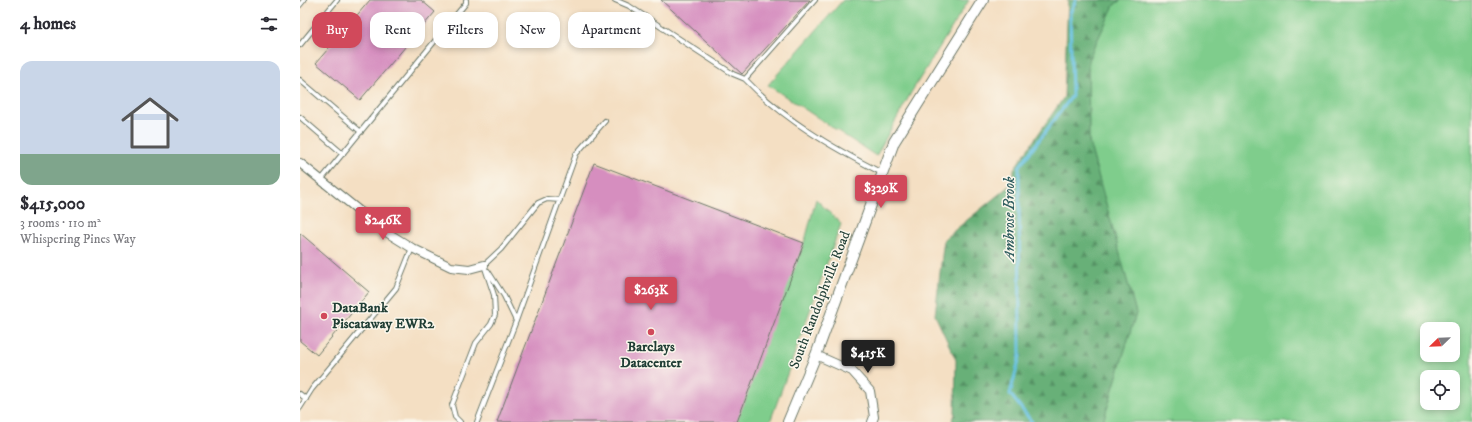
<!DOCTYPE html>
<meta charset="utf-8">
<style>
body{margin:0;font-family:"IM FELL DW Pica",serif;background:#f7f7f7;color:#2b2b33;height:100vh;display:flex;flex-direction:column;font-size:15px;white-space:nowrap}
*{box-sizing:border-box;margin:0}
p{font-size:13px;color:#7c7c81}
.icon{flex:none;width:22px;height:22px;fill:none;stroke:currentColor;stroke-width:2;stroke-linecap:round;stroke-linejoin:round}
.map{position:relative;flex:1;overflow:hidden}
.panel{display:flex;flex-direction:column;background:#fff;width:300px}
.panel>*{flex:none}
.guide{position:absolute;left:12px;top:12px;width:380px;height:36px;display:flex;gap:8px}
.needle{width:26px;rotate:247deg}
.controls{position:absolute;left:1120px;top:322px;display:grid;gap:8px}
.controls a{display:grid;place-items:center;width:40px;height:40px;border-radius:8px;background:#fff;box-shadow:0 2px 6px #0003;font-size:20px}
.price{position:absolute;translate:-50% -34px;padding:0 9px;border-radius:4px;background:#d1495b;color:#fff;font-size:13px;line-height:26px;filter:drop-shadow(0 1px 2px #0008)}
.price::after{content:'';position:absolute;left:50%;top:24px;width:12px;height:9px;margin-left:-6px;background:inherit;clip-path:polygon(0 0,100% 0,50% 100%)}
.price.current{background:#222;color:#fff}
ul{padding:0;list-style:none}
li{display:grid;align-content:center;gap:8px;height:212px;padding:0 20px}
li+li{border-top:1px solid #e1e1e2}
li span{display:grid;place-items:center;height:124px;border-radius:12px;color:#555}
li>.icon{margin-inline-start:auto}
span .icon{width:72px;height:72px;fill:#fffc;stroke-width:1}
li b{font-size:17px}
h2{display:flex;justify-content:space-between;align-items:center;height:48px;padding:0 20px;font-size:17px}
.chip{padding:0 14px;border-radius:12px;background:#fff;box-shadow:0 2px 6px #0003;font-size:14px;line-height:36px}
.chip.current{background:#d1495b;color:#fff}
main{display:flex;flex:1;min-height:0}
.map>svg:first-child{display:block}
.grass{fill:#7fcd8c;stroke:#4f8560;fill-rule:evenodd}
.forest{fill:url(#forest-firs);stroke:#437656}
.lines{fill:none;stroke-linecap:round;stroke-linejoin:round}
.stream{stroke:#65c1e3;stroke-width:3}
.building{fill:#d68ebf}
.service-casing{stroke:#6a7666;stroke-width:6}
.minor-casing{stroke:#6a7666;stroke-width:10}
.tertiary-casing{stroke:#6a7666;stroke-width:12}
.service{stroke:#fff;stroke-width:4}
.minor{stroke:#fff;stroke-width:8}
.tertiary{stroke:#fff;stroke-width:10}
.poi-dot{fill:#d1495b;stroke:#fbf7ec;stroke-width:1.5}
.labels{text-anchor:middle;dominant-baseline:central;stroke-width:3;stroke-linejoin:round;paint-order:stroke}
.street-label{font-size:14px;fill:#1f3d34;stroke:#fbf7ec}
.poi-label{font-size:14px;font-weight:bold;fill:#1f3d34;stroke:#fbf7ec;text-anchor:start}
.water-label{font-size:15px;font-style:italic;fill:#305e60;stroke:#fbf7ec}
</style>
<main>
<section class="panel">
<h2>4 homes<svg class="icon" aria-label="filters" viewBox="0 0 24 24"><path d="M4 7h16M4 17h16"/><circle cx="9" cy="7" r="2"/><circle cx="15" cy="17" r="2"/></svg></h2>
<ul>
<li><span style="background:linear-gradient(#c9d6e8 75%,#7fa58c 0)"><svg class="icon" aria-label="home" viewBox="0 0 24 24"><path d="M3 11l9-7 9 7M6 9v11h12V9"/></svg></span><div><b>$415,000</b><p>3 rooms · 110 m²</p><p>Whispering Pines Way</p></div></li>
</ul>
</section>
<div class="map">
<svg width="1172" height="422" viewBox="0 0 1172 422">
<defs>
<pattern id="forest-firs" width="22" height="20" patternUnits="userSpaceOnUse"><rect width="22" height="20" fill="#67b078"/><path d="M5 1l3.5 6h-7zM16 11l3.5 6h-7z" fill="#549063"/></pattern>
</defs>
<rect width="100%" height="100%" fill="#fbf7ec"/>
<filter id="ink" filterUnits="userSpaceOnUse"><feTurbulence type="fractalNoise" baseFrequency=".025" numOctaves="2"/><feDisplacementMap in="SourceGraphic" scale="8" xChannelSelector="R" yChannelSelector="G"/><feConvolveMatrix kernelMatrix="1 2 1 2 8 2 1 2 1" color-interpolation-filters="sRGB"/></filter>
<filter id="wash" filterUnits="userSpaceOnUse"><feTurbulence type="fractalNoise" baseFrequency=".012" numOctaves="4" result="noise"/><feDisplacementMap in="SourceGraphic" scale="16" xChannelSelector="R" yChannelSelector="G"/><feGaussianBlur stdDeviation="0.9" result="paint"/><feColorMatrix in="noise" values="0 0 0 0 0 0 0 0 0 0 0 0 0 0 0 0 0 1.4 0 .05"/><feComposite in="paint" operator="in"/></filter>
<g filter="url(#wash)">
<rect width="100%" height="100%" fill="#f4dfc3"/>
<!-- grass -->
<path class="grass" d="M543 0H669L612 91 576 156 468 85Z
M821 0H1172V422H803L836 313 789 142 788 60 814 5ZM1127 329H1153V355H1127ZM1127 377H1153V403H1127Z
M516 199 541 224 470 422H433L506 237Z"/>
<!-- forest -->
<path class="forest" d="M768 0H821L814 5 788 60 789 142 836 313 803 422H652L655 414 656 360 635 315 644 239 714 182V169L764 97Z"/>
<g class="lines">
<!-- stream -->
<path class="stream" d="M732 422 710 394 720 356 719 167 772 96 770 13 776 0"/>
</g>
<g id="blocks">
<!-- building -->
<path class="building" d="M70 0H121L135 12 60 100 16 63Z
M361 0H510L442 74Z
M294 163 504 243 437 422H197Z
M0 233 69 292 17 355 0 341Z"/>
</g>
</g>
<g filter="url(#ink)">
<use href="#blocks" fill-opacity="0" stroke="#6a7666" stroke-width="1"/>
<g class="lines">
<defs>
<path id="service" d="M315 0 329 6 433 74 445 79 515 0
M0 5 4 0
M0 45 37 0
M445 79C484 120 533 148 582 173
M0 80 61 132
M0 117 43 154
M21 180 166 3V0
M184 265 201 249 238 203 247 199 260 200
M188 271 204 296 216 321
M0 394 6 399
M0 408 12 389 96 288 112 248
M160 422 155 417 152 405 176 343 191 324 195 315 194 295 184 265
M177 422 216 321 276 154 305 121"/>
<path id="minor" d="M0 163 83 230 112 248 151 267 169 269 184 265
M516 355 552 371 570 391 574 417 572 422"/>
<path id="tertiary" d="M488 422 516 355 594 142 683 0"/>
</defs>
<!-- service casing -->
<use href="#service" class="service-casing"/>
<!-- minor casing -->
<use href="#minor" class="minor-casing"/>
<!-- tertiary casing -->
<use href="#tertiary" class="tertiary-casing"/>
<!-- service -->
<use href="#service" class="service"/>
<!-- minor -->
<use href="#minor" class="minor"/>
<!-- tertiary -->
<use href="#tertiary" class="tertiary"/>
</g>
</g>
<!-- markers -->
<g class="poi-dot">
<circle cx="24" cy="316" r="4"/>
<circle cx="351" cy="332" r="4"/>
</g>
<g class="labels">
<!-- street labels -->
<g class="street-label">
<text transform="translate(520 300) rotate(-69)">South Randolphville Road</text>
</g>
<!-- poi labels -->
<g class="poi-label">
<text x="32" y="308">DataBank<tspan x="32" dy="16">Piscataway EWR2</tspan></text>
<text x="351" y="347" text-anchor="middle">Barclays<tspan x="351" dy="16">Datacenter</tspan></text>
</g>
<!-- water labels -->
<g class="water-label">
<text transform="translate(709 219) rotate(-90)">Ambrose Brook</text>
</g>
</g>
</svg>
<div class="controls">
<a><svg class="needle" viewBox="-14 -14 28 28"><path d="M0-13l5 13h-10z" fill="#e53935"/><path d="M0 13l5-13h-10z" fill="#7c7c81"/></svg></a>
<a><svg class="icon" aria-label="locate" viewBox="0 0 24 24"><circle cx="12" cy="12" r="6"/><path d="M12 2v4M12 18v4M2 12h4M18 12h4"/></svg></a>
</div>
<b class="price" style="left:581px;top:209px">$329K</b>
<b class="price" style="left:83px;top:241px">$246K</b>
<b class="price" style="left:351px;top:311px">$263K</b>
<b class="price current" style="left:568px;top:374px">$415K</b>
<div class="guide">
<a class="chip current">Buy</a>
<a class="chip">Rent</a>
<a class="chip">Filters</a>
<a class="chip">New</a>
<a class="chip">Apartment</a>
</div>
</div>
</main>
